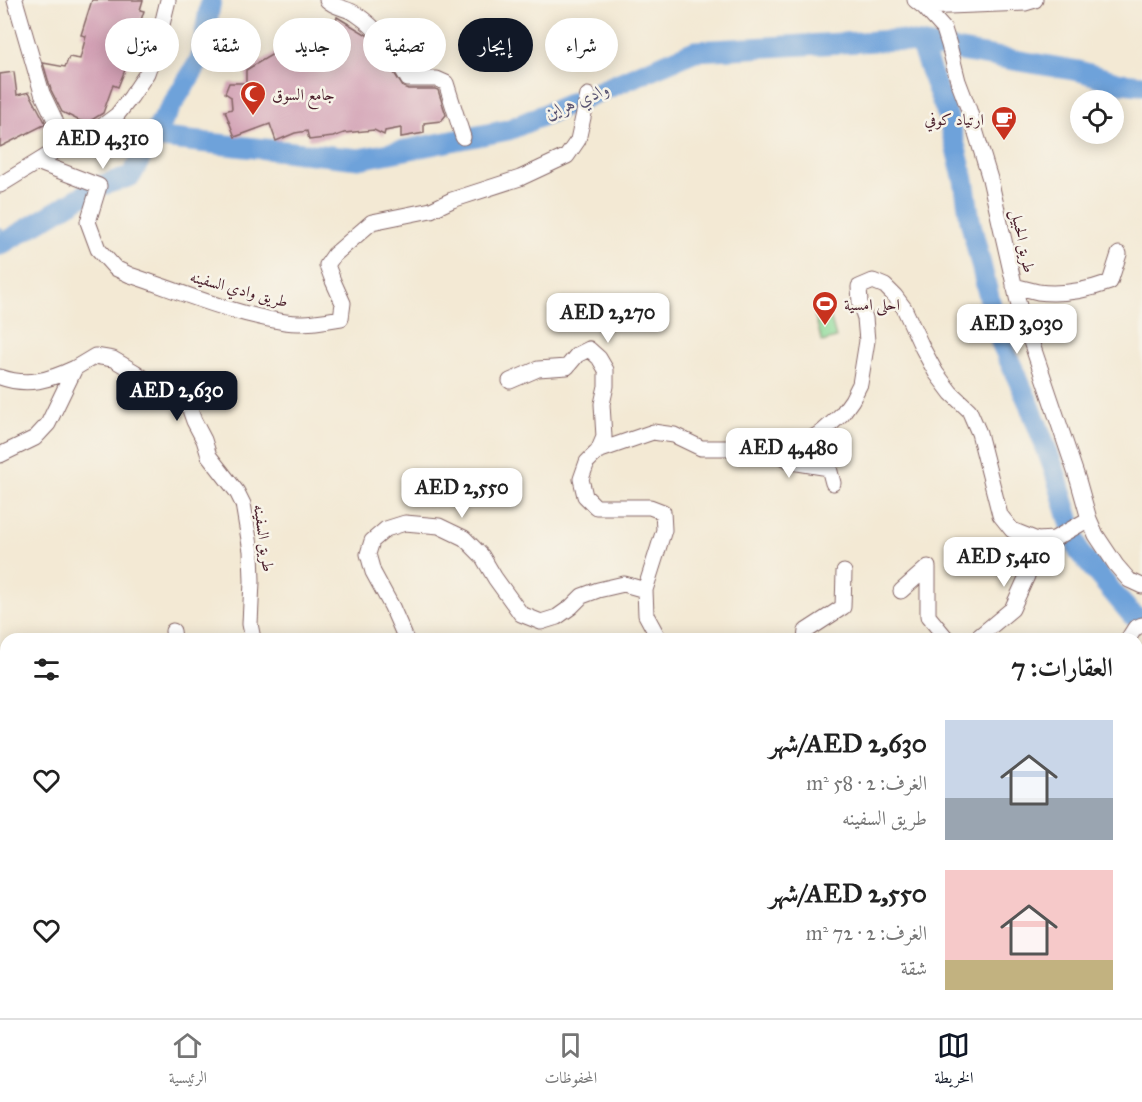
<!DOCTYPE html>
<html lang="ar">
<meta charset="utf-8">
<style>
body{margin:0;font-family:"IM FELL Great Primer",Amiri,serif;background:#f6f6f6;color:#222;direction:rtl;height:100vh;display:flex;flex-direction:column;font-size:22px;white-space:nowrap}
*{box-sizing:border-box;margin:0}
p{font-size:20px;color:#767676}
.icon{flex:none;width:33px;height:33px;fill:none;stroke:currentColor;stroke-width:2;stroke-linecap:round;stroke-linejoin:round}
.map{position:relative;flex:1;overflow:hidden;direction:ltr}
.side{position:absolute;left:0px;top:633px;width:1143px;height:386px;display:flex;flex-direction:column;background:#fff;border-radius:18px 18px 0 0;box-shadow:0 3px 15px #0003;direction:rtl}
.side>*{flex:none}
.banner{position:absolute;left:18px;top:18px;width:600px;height:54px;direction:rtl;display:flex;gap:12px}
.buttons{position:absolute;left:1070px;top:90px;display:grid;gap:12px}
.buttons a{display:grid;place-items:center;width:54px;height:54px;border-radius:50%;background:#fff;box-shadow:0 3px 15px #0003;font-size:30px}
.price{position:absolute;translate:-50% -51px;padding:0 14px;border-radius:12px;background:#fff;color:#222;font-size:20px;line-height:39px;filter:drop-shadow(0 2px 3px #0008)}
.price::after{content:'';position:absolute;left:50%;top:36px;width:18px;height:14px;margin-left:-9px;background:inherit;clip-path:polygon(0 0,100% 0,50% 100%)}
.price.active{background:#111827;color:#fff}
ul{padding:0;list-style:none}
li{display:flex;align-items:center;gap:18px;height:150px;padding:0 30px}
li span{display:grid;place-items:center;flex:none;width:168px;height:120px;border-radius:0px;color:#555}
li>.icon{margin-inline-start:auto}
span .icon{width:72px;height:72px;fill:#fffc;stroke-width:1}
li b{font-size:26px}
h2{display:flex;justify-content:space-between;align-items:center;height:72px;padding:0 30px;font-size:26px}
.pill{padding:0 21px;border-radius:27px;background:#fff;box-shadow:0 3px 15px #0003;font-size:21px;line-height:54px}
.pill.active{background:#111827;color:#fff}
.tab-bar{display:flex;justify-content:space-around;align-items:center;height:84px;border-top:2px solid #e0e0e0;background:#fff;font-size:16px;color:#767676}
.tab-bar a{display:grid;justify-items:center;gap:3px}
.tab-bar .active{color:#111827}
.map>svg:first-child{display:block}
.green{fill:#8ddb9a;stroke:#6c7d62;stroke-width:1.5}
.lines{fill:none;stroke-linecap:round;stroke-linejoin:round}
.stream{stroke:#6ea2da;stroke-width:4}
.river{stroke:#6ea2da;stroke-width:21}
.building{fill:#d19fb3}
.minor-casing{stroke:#856666;stroke-width:17}
.minor{stroke:#fff;stroke-width:15}
.labels{text-anchor:middle;dominant-baseline:central;stroke-width:5;stroke-linejoin:round;paint-order:stroke}
.poi-label{font-size:16px;fill:#4a1f2b;stroke:#f7f3e8;text-anchor:start}
.street-label{font-size:16px;fill:#4a1f2b;stroke:#f7f3e8}
.water-label{font-size:18px;font-style:italic;fill:#585371;stroke:#f7f3e8}
</style>
<div class="map">
<svg width="1142" height="1018" viewBox="0 0 1142 1018">
<rect width="100%" height="100%" fill="#f7f3e8"/>
<filter id="ink" filterUnits="userSpaceOnUse"><feTurbulence type="fractalNoise" baseFrequency=".0167" numOctaves="2"/><feDisplacementMap in="SourceGraphic" scale="12" xChannelSelector="R" yChannelSelector="G"/><feConvolveMatrix kernelMatrix="1 2 1 2 8 2 1 2 1" color-interpolation-filters="sRGB"/></filter>
<filter id="wash" filterUnits="userSpaceOnUse"><feTurbulence type="fractalNoise" baseFrequency=".008" numOctaves="4" result="noise"/><feDisplacementMap in="SourceGraphic" scale="24" xChannelSelector="R" yChannelSelector="G"/><feGaussianBlur stdDeviation="1.35" result="paint"/><feColorMatrix in="noise" values="0 0 0 0 0 0 0 0 0 0 0 0 0 0 0 0 0 1.4 0 .05"/><feComposite in="paint" operator="in"/></filter>
<g filter="url(#wash)">
<rect width="100%" height="100%" fill="#f3e9d4"/>
<!-- green -->
<path class="green" d="M829 312 836 338 822 342 815 316Z"/>
<g class="lines">
<!-- stream -->
<path class="stream" d="M0 229 6 241"/>
<!-- river -->
<path class="river" d="M920 44 947 114 964 180 970 220 999 338 1030 406 1054 469 1079 552 1132 615 1142 620
M152 137 359 159 508 130 695 51 896 40 1079 71 1121 83 1142 85
M0 245 99 186 131 176 152 137 200 60 211 0"/>
</g>
<g id="blocks">
<!-- building -->
<path class="building" d="M92 0H143L140 10 144 11 139 26 132 23 122 57 129 60 118 87 113 85 103 113 87 123 78 120 62 112 51 90 43 63 65 67 69 57 80 59 86 36 81 35Z
M337 17 367 35 379 49 403 87 408 89H435L438 90 446 115 441 121 424 123V133L401 137V128L385 131 384 135 374 130 344 133 333 137 309 140 307 131 295 133 276 141 270 124 235 137 225 111 232 109 231 97 225 93 229 83H246V70L278 51H292L297 35H311L315 28 334 29Z
M14 72 17 95 29 92 46 124 0 147V74Z"/>
</g>
</g>
<g filter="url(#ink)">
<use href="#blocks" fill-opacity="0" stroke="#856666" stroke-width="1.5"/>
<g class="lines">
<defs>
<path id="minor" d="M15 0 42 93 55 120 59 136 60 148
M327 0C335 8 347 8 356 14 383 32 393 53 408 79H437L446 83 463 137
M915 0 924 7 944 29 949 45 958 81 969 110 990 179 1019 306 1078 480 1089 519 1096 535 1116 565 1129 580 1142 586
M924 7 1025 3 1035 0
M37 162 99 186 88 222 98 249 115 268 130 275C181 292 232 314 285 322 304 325 322 321 341 318L343 303 333 281 327 265 334 255 372 222 431 210 452 200 520 178 567 156 578 140 588 95
M0 185 60 148 93 133 117 115 131 97 147 73 157 45 168 0
M1014 286C1022 288 1030 290 1038 292 1062 295 1088 290 1110 282L1119 254
M0 377C28 387 49 380 75 368
M510 381 538 369 567 367 577 355 589 349 599 358 606 370V386L602 404 604 437 598 451
M767 449 792 462 829 468 833 483
M0 455 35 438 48 424 75 368 95 356 113 359 135 372 173 399 189 407 194 421 204 440 209 456 237 492 243 504 251 551 252 581 250 624 253 639
M901 591 928 567V616L947 639
M173 631 174 639
M406 639 392 607 373 572 368 554 372 541 386 529 405 523 439 526 464 538 482 556 495 578 521 614 541 622 557 617 571 607 582 596 598 590 624 584 645 590
M659 639 646 615 645 590 664 530 663 512 650 507H596L585 496 581 479 587 462 598 451 653 432 674 435 701 448H735L752 451 778 448 803 443 822 432 842 414 852 400 860 384 867 341 865 318 860 303 859 287 873 281 885 286 895 296 904 308 923 349 936 373 951 393 969 410 979 433 1000 515 1012 530 1037 540 1054 539 1089 519
M805 639 806 631 843 607 844 572
M976 639 1012 609 1027 576 1037 540
M1128 639 1135 628 1142 625
M0 891H4L6 895
M1137 957 1142 961
M0 985 6 983
M580 1012 584 1018
M539 1018 547 1012
M863 1018 866 1012
M995 1018 997 1012"/>
</defs>
<!-- minor casing -->
<use href="#minor" class="minor-casing"/>
<!-- minor -->
<use href="#minor" class="minor"/>
</g>
</g>
<!-- icons -->
<defs>
<symbol id="mosque-pin" viewBox="-11 -11 22 30"><path d="M0 17L-7.5 6A9.5 9.5 0 1 1 7.5 6Z" fill="#c8321e" stroke="#f7f3e8"/><path d="M3.5-4.9A6 6 0 1 0 3.5 4.9A5 5 0 1 1 3.5-4.9Z" fill="#fff"/></symbol>
<symbol id="cafe-pin" viewBox="-11 -11 22 30"><path d="M0 17L-7.5 6A9.5 9.5 0 1 1 7.5 6Z" fill="#c8321e" stroke="#f7f3e8"/><path d="M-5.5-4.5H6V0H3Q3 3.5 0 3.5H-2.5Q-5.5 3.5-5.5 0ZM3-3.2v2h1.7v-2ZM-6 4.5H4V6H-6Z" fill="#fff"/></symbol>
<symbol id="stadium-pin" viewBox="-11 -11 22 30"><path d="M0 17L-7.5 6A9.5 9.5 0 1 1 7.5 6Z" fill="#c8321e" stroke="#f7f3e8"/><path d="M0-5a6.5 5 0 1 0 0 10a6.5 5 0 1 0 0-10ZM-3.5-1.8h7v3.6h-7Z" fill="#fff"/></symbol>
</defs>
<g fill-rule="evenodd">
<use href="#mosque-pin" x="238" y="79" width="30" height="40"/>
<use href="#cafe-pin" x="989" y="104" width="30" height="40"/>
<use href="#stadium-pin" x="810" y="289" width="30" height="40"/>
</g>
<g class="labels">
<!-- poi labels -->
<g class="poi-label">
<text x="272" y="94">جامع السوق</text>
<text x="984" y="119" text-anchor="end">ارتياد كوفي</text>
<text x="844" y="304">احلى امسية</text>
</g>
<!-- street labels -->
<g class="street-label">
<text transform="translate(1023 241) rotate(78)">طريق الحبيل</text>
<text transform="translate(239 289) rotate(15)">طريق وادي السفينه</text>
<text transform="translate(264 538) rotate(82)">طريق السفينه</text>
</g>
<!-- water labels -->
<g class="water-label">
<text transform="translate(577 101) rotate(-23)">وادي هراين</text>
</g>
</g>
</svg>
<div class="buttons">
<a><svg class="icon" aria-label="locate" viewBox="0 0 24 24"><circle cx="12" cy="12" r="6"/><path d="M12 2v4M12 18v4M2 12h4M18 12h4"/></svg></a>
</div>
<b class="price" style="left:103px;top:170px">AED 4,310</b>
<b class="price" style="left:608px;top:344px">AED 2,270</b>
<b class="price" style="left:1017px;top:355px">AED 3,030</b>
<b class="price active" style="left:177px;top:422px">AED 2,630</b>
<b class="price" style="left:789px;top:479px">AED 4,480</b>
<b class="price" style="left:462px;top:519px">AED 2,550</b>
<b class="price" style="left:1004px;top:588px">AED 5,410</b>
<div class="banner">
<a class="pill">شراء</a>
<a class="pill active">إيجار</a>
<a class="pill">تصفية</a>
<a class="pill">جديد</a>
<a class="pill">شقة</a>
<a class="pill">منزل</a>
</div>
<section class="side">
<h2>العقارات: 7<svg class="icon" aria-label="filters" viewBox="0 0 24 24"><path d="M4 7h16M4 17h16"/><circle cx="9" cy="7" r="2"/><circle cx="15" cy="17" r="2"/></svg></h2>
<ul>
<li><span style="background:linear-gradient(#c9d6e8 65%,#9aa5b1 0)"><svg class="icon" aria-label="home" viewBox="0 0 24 24"><path d="M3 11l9-7 9 7M6 9v11h12V9"/></svg></span><div><b>AED 2,630/شهر</b><p>الغرف: 2 · 58 m²</p><p>طريق السفينه</p></div><svg class="icon" aria-label="heart" viewBox="0 0 24 24"><path d="M12 20l-8-8c-3-5 5-10 8-4 3-6 11-1 8 4z"/></svg></li>
<li><span style="background:linear-gradient(#f6c9c9 75%,#c2b280 0)"><svg class="icon" aria-label="home" viewBox="0 0 24 24"><path d="M3 11l9-7 9 7M6 9v11h12V9"/></svg></span><div><b>AED 2,550/شهر</b><p>الغرف: 2 · 72 m²</p><p>شقة</p></div><svg class="icon" aria-label="heart" viewBox="0 0 24 24"><path d="M12 20l-8-8c-3-5 5-10 8-4 3-6 11-1 8 4z"/></svg></li>
</ul>
</section>
</div>
<nav class="tab-bar">
<a class="active"><svg class="icon" aria-label="map" viewBox="0 0 24 24"><path d="M3 6l6-2 6 2 6-2v14l-6 2-6-2-6 2zM9 4v14M15 6v14"/></svg>الخريطة</a>
<a><svg class="icon" aria-label="saved" viewBox="0 0 24 24"><path d="M7 4h10v16l-5-4-5 4z"/></svg>المحفوظات</a>
<a><svg class="icon" aria-label="home" viewBox="0 0 24 24"><path d="M3 11l9-7 9 7M6 9v11h12V9"/></svg>الرئيسية</a>
</nav>
